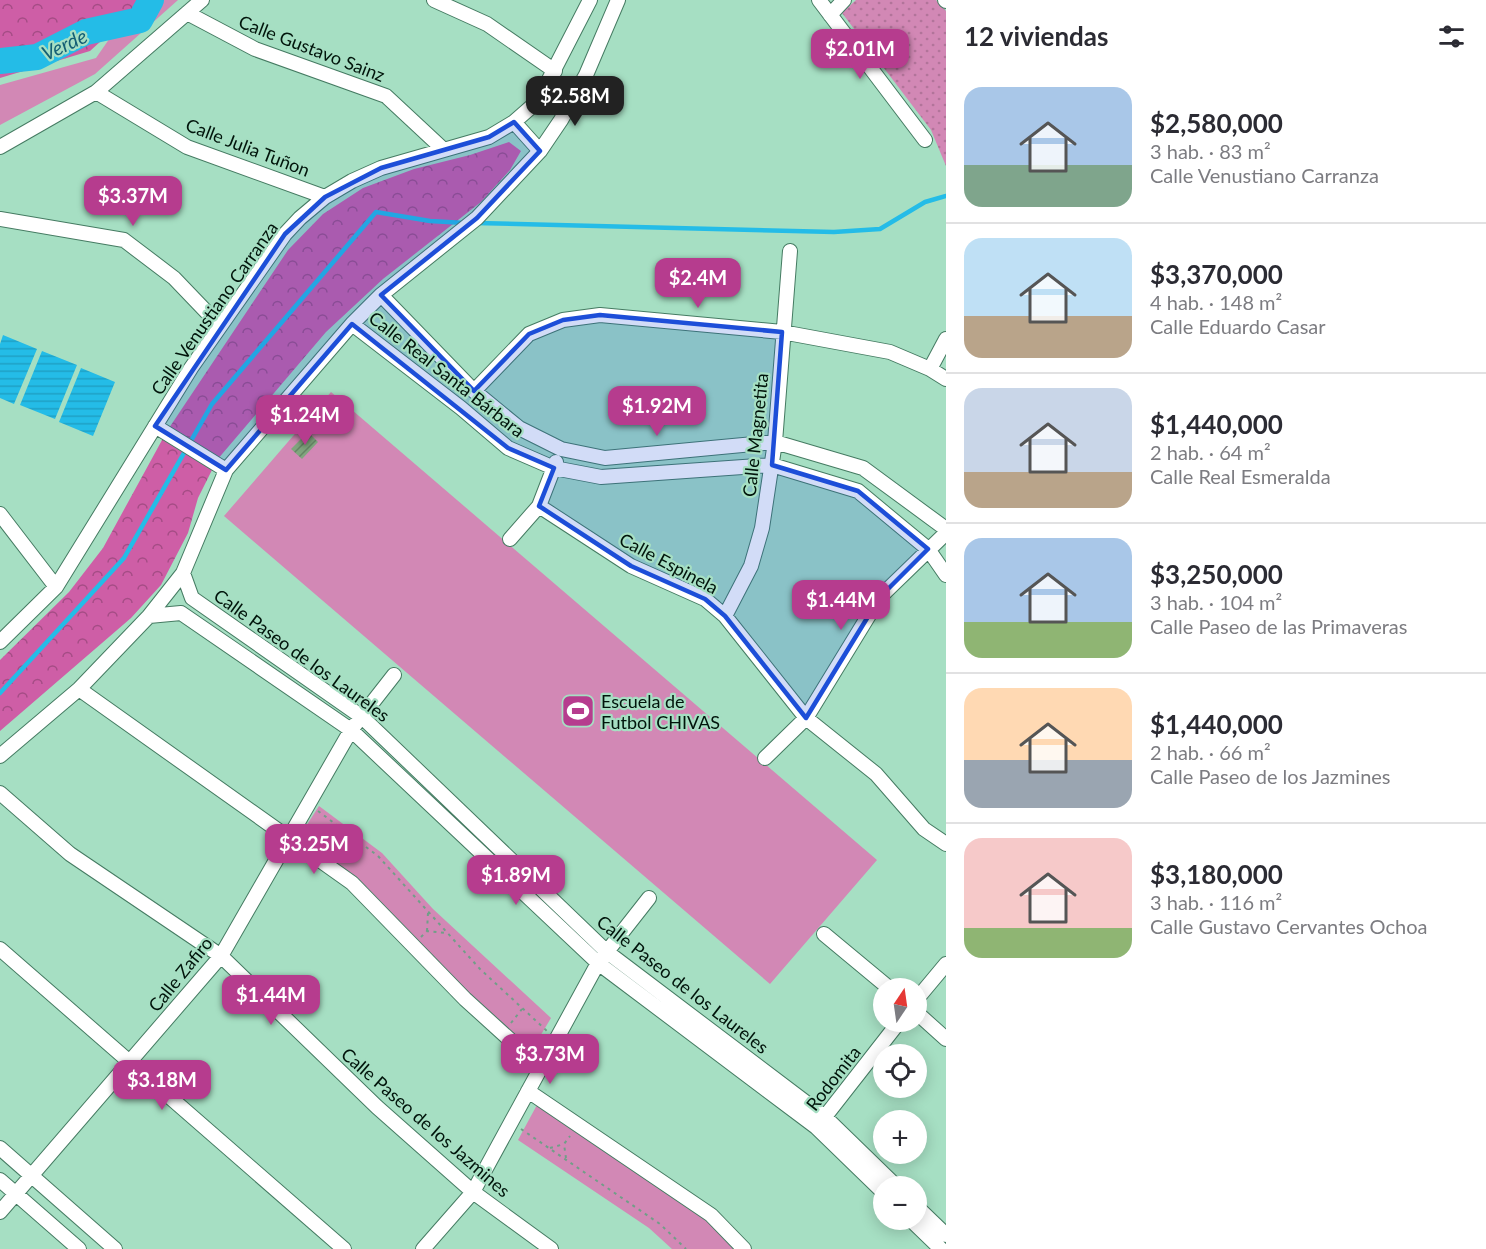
<!DOCTYPE html>
<html lang="es">
<meta charset="utf-8">
<style>
body{margin:0;font-family:Lato,sans-serif;background:#f7f7f7;color:#2b2b33;height:100vh;display:flex;flex-direction:column;font-size:22px;white-space:nowrap}
*{box-sizing:border-box;margin:0}
p{font-size:20px;color:#7c7c81}
.icon{flex:none;width:33px;height:33px;fill:none;stroke:currentColor;stroke-width:2;stroke-linecap:round;stroke-linejoin:round}
.map{position:relative;flex:1;overflow:hidden}
.panel{display:flex;flex-direction:column;background:#fff;width:540px}
.panel>*{flex:none}
.needle{width:39px;rotate:13deg}
.buttons{position:absolute;left:873px;top:978px;display:grid;gap:12px}
.buttons a{display:grid;place-items:center;width:54px;height:54px;border-radius:50%;background:#fff;box-shadow:0 3px 15px #0003;font-size:30px}
.price{position:absolute;translate:-50% -51px;padding:0 14px;border-radius:12px;background:#b63c8e;color:#fff;font-size:20px;line-height:39px;filter:drop-shadow(0 2px 3px #0008)}
.price::after{content:'';position:absolute;left:50%;top:36px;width:18px;height:14px;margin-left:-9px;background:inherit;clip-path:polygon(0 0,100% 0,50% 100%)}
.price.selected{background:#222;color:#fff}
ul{padding:0;list-style:none}
li{display:flex;align-items:center;gap:18px;height:150px;padding:0 18px}
li+li{border-top:2px solid #e1e1e2}
li span{display:grid;place-items:center;flex:none;width:168px;height:120px;border-radius:18px;color:#555}
li>.icon{margin-inline-start:auto}
span .icon{width:72px;height:72px;fill:#fffc;stroke-width:1}
li b{font-size:26px}
h2{display:flex;justify-content:space-between;align-items:center;height:72px;padding:0 18px;font-size:26px}
main{display:flex;flex:1;min-height:0}
.map>svg:first-child{display:block}
.grass{fill:url(#grass-dots)}
.forest{fill:url(#forest-crowns)}
.park{fill:#d288b5}
.water{fill:url(#water-rules)}
.lines{fill:none;stroke-linecap:round;stroke-linejoin:round}
.stream{stroke:#24bce7;stroke-width:4.5}
.river{stroke:#24bce7;stroke-width:26}
.building{fill:url(#building-hatch)}
.minor-casing{stroke:#457b62;stroke-width:16}
.path{stroke:#719e88;stroke-width:2;stroke-dasharray:3 4.5;stroke-linecap:butt}
.minor{stroke:#fff;stroke-width:14}
.marked{fill:#1d4ed8;fill-opacity:0.2;stroke:#1d4ed8;stroke-width:4.5;stroke-linejoin:round}
.labels{text-anchor:middle;dominant-baseline:central;stroke-width:4.5;stroke-linejoin:round;paint-order:stroke}
.street-label{font-size:18px;fill:#01140b;stroke:#a6dfc3}
.poi-label{font-size:18px;fill:#01140b;stroke:#a6dfc3;text-anchor:start}
.water-label{font-size:20px;font-style:italic;fill:#135f75;stroke:#a6dfc3}
</style>
<main>
<div class="map">
<svg width="946" height="1249" viewBox="0 0 946 1249">
<defs>
<pattern id="grass-dots" width="8" height="8" patternUnits="userSpaceOnUse" patternTransform="scale(1.5)"><rect width="8" height="8" fill="#d288b5"/><path d="M2 2h.1M6 6h.1" fill="none" stroke="#b2749a" stroke-width="1.8" stroke-linecap="round"/></pattern>
<pattern id="forest-crowns" width="20" height="18" patternUnits="userSpaceOnUse" patternTransform="scale(1.5)"><rect width="20" height="18" fill="#ce5ea6"/><path d="M2 6a3 3 0 1 1 6 0M12 15a3 3 0 1 1 6 0" fill="none" stroke="#a54c85"/></pattern>
<pattern id="water-rules" width="6" height="5" patternUnits="userSpaceOnUse" patternTransform="scale(1.5)"><rect width="6" height="5" fill="#24bce7"/><path d="M0 2.5h6" fill="none" stroke="#1fa1c5"/></pattern>
<pattern id="building-hatch" width="6" height="6" patternUnits="userSpaceOnUse" patternTransform="scale(1.5)"><rect width="6" height="6" fill="#80a57e"/><path d="M-1 1l2-2M0 6l6-6M5 7l2-2" fill="none" stroke="#668565"/></pattern>
</defs>
<rect width="100%" height="100%" fill="#a6dfc3"/>
<!-- grass -->
<path class="grass" d="M856 0H936L946 11V166L931 130 842 13Z"/>
<!-- forest -->
<path class="forest" d="M0 0H139L133 12 90 51 0 78Z
M509 142 521 151 510 170 481 202 383 279 326 332 217 460 198 498 188 533 161 585 131 618 0 731V660L69 592 103 548 167 431 288 250 323 214 363 188 414 169 470 155Z"/>
<!-- park -->
<path class="park" d="M157 0H178L95 74 0 125V85L96 58 112 35 142 25Z
M331 392 877 860 770 984 224 516Z
M319 806 382 853 433 909 551 1018 530 1053 464 994 364 885 299 837Z
M538 1103 711 1222 736 1249H672L649 1228 518 1140Z"/>
<!-- water -->
<path class="water" d="M3 335 37 349 14 404 0 398V344Z
M42 351 77 365 55 419 20 405Z
M81 368 115 382 93 436 59 422Z"/>
<g class="lines">
<!-- stream -->
<path class="stream" d="M476 223 834 232 880 229 925 202 946 196
M0 693 124 558 212 404 376 212 430 221 465 223"/>
<!-- river -->
<path class="river" d="M0 61 37 57 86 32 140 20 151 0"/>
</g>
<!-- building -->
<path class="building" d="M308 432 318 442 302 459 291 449Z"/>
<g class="lines">
<defs>
<path id="minor" d="M434 0 487 24 555 71
M819 0 925 140
M945 0 946 1
M187 13 255 49 386 96 444 150
M830 15 844 0
M96 92 187 147 325 197
M514 122 540 151
M0 147 96 92 202 0
M0 219 124 240 174 278 220 326
M381 295 474 391 519 428 561 449 605 458 775 442 863 468 946 529
M352 324 461 408 508 448 554 468 601 477 772 465 858 491 928 549 946 575
M930 369 946 339
M474 391 529 334 563 320 600 315 782 332 890 352 930 369 946 379
M155 426 226 470
M539 506 631 566 705 599 725 616 806 718 876 774 924 829 946 844
M0 514 56 587
M510 539 539 506 556 462
M183 573 192 598 362 717 607 952 825 1117 896 1186
M149 616 181 613 351 730 598 963 816 1127 884 1193
M725 616 751 566 762 528 775 442 790 251
M0 642 56 587 191 368 285 234 300 218 325 197 352 181 381 168 489 137 514 122 538 101 590 0
M79 689 352 883 465 999 541 1068
M0 756 79 689 149 616 183 573 226 470 352 324 381 295 477 218 540 151 561 120 586 75 618 0
M765 758 806 718 880 597 946 533
M0 793 70 854 221 956 377 1107 473 1192 551 1249
M824 934 889 988
M0 949 344 1249
M916 1000 946 964
M916 1012 946 1039
M528 1091 711 1215 744 1249
M820 1123 899 1022
M0 1148 115 1249
M0 1180 79 1249
M916 1206 946 1235
M0 1212 221 956 351 730 394 675
M911 1220 941 1249
M423 1249 473 1192 598 963 649 898"/>
</defs>
<!-- minor casing -->
<use href="#minor" class="minor-casing"/>
<!-- path -->
<path class="path" d="M318 811 378 856 480 969 547 1031
M330 849 344 830
M427 931 428 913
M421 937 427 931 446 933
M511 1023 522 1009
M521 1129 660 1224 686 1249
M550 1148 564 1144
M566 1158 564 1144 570 1136"/>
<!-- minor -->
<use href="#minor" class="minor"/>
</g>
<!-- marked area -->
<path class="marked" d="M514 122 540 151 477 218 381 295 474 391 529 334 563 320 600 315 782 332 772 465 858 491 928 549 880 597 806 718 725 616 705 599 631 566 539 506 554 468 508 448 352 324 226 470 155 426 285 234 325 197 381 168 489 137Z"/>
<!-- icons -->
<defs>
<symbol id="stadium-square" viewBox="-11 -11 22 22"><rect x="-9" y="-9" width="18" height="18" rx="4" fill="#b63c8e" stroke="#a6dfc3"/><path d="M0-5a6.5 5 0 1 0 0 10a6.5 5 0 1 0 0-10ZM-3.5-1.8h7v3.6h-7Z" fill="#fff"/></symbol>
</defs>
<g fill-rule="evenodd">
<use href="#stadium-square" x="559" y="692" width="38" height="38"/>
</g>
<g class="labels">
<!-- street labels -->
<g class="street-label">
<text transform="translate(312 48) rotate(21)">Calle Gustavo Sainz</text>
<text transform="translate(248 147) rotate(21)">Calle Julia Tuñon</text>
<text transform="translate(214 308) rotate(-55)">Calle Venustiano Carranza</text>
<text transform="translate(447 374) rotate(38)">Calle Real Santa Bárbara</text>
<text transform="translate(755 435) rotate(-84)">Calle Magnetita</text>
<text transform="translate(669 563) rotate(28)">Calle Espinela</text>
<text transform="translate(302 655) rotate(36)">Calle Paseo de los Laureles</text>
<text transform="translate(180 974) rotate(-51)">Calle Zafiro</text>
<text transform="translate(683 984) rotate(38)">Calle Paseo de los Laureles</text>
<text transform="translate(833 1078) rotate(-52)">Rodomita</text>
<text transform="translate(426 1122) rotate(41)">Calle Paseo de los Jazmines</text>
</g>
<!-- poi labels -->
<g class="poi-label">
<text x="601" y="701">Escuela de<tspan x="601" dy="21">Futbol CHIVAS</tspan></text>
</g>
<!-- water labels -->
<g class="water-label">
<text transform="translate(64 44) rotate(-25)">Verde</text>
</g>
</g>
</svg>
<div class="buttons">
<a><svg class="needle" viewBox="-14 -14 28 28"><path d="M0-13l5 13h-10z" fill="#e53935"/><path d="M0 13l5-13h-10z" fill="#7c7c81"/></svg></a>
<a><svg class="icon" aria-label="locate" viewBox="0 0 24 24"><circle cx="12" cy="12" r="6"/><path d="M12 2v4M12 18v4M2 12h4M18 12h4"/></svg></a>
<a>+</a>
<a>−</a>
</div>
<b class="price" style="left:860px;top:80px">$2.01M</b>
<b class="price selected" style="left:575px;top:127px">$2.58M</b>
<b class="price" style="left:133px;top:227px">$3.37M</b>
<b class="price" style="left:698px;top:309px">$2.4M</b>
<b class="price" style="left:657px;top:437px">$1.92M</b>
<b class="price" style="left:305px;top:446px">$1.24M</b>
<b class="price" style="left:841px;top:631px">$1.44M</b>
<b class="price" style="left:314px;top:875px">$3.25M</b>
<b class="price" style="left:516px;top:906px">$1.89M</b>
<b class="price" style="left:271px;top:1026px">$1.44M</b>
<b class="price" style="left:550px;top:1085px">$3.73M</b>
<b class="price" style="left:162px;top:1111px">$3.18M</b>
</div>
<section class="panel">
<h2>12 viviendas<svg class="icon" aria-label="filters" viewBox="0 0 24 24"><path d="M4 7h16M4 17h16"/><circle cx="9" cy="7" r="2"/><circle cx="15" cy="17" r="2"/></svg></h2>
<ul>
<li><span style="background:linear-gradient(#a9c7e8 65%,#7fa58c 0)"><svg class="icon" aria-label="home" viewBox="0 0 24 24"><path d="M3 11l9-7 9 7M6 9v11h12V9"/></svg></span><div><b>$2,580,000</b><p>3 hab. · 83 m²</p><p>Calle Venustiano Carranza</p></div></li>
<li><span style="background:linear-gradient(#bfe0f5 65%,#b9a48a 0)"><svg class="icon" aria-label="home" viewBox="0 0 24 24"><path d="M3 11l9-7 9 7M6 9v11h12V9"/></svg></span><div><b>$3,370,000</b><p>4 hab. · 148 m²</p><p>Calle Eduardo Casar</p></div></li>
<li><span style="background:linear-gradient(#c9d6e8 70%,#b9a48a 0)"><svg class="icon" aria-label="home" viewBox="0 0 24 24"><path d="M3 11l9-7 9 7M6 9v11h12V9"/></svg></span><div><b>$1,440,000</b><p>2 hab. · 64 m²</p><p>Calle Real Esmeralda</p></div></li>
<li><span style="background:linear-gradient(#a9c7e8 70%,#8fb573 0)"><svg class="icon" aria-label="home" viewBox="0 0 24 24"><path d="M3 11l9-7 9 7M6 9v11h12V9"/></svg></span><div><b>$3,250,000</b><p>3 hab. · 104 m²</p><p>Calle Paseo de las Primaveras</p></div></li>
<li><span style="background:linear-gradient(#ffd9b3 60%,#9aa5b1 0)"><svg class="icon" aria-label="home" viewBox="0 0 24 24"><path d="M3 11l9-7 9 7M6 9v11h12V9"/></svg></span><div><b>$1,440,000</b><p>2 hab. · 66 m²</p><p>Calle Paseo de los Jazmines</p></div></li>
<li><span style="background:linear-gradient(#f6c9c9 75%,#8fb573 0)"><svg class="icon" aria-label="home" viewBox="0 0 24 24"><path d="M3 11l9-7 9 7M6 9v11h12V9"/></svg></span><div><b>$3,180,000</b><p>3 hab. · 116 m²</p><p>Calle Gustavo Cervantes Ochoa</p></div></li>
</ul>
</section>
</main>
